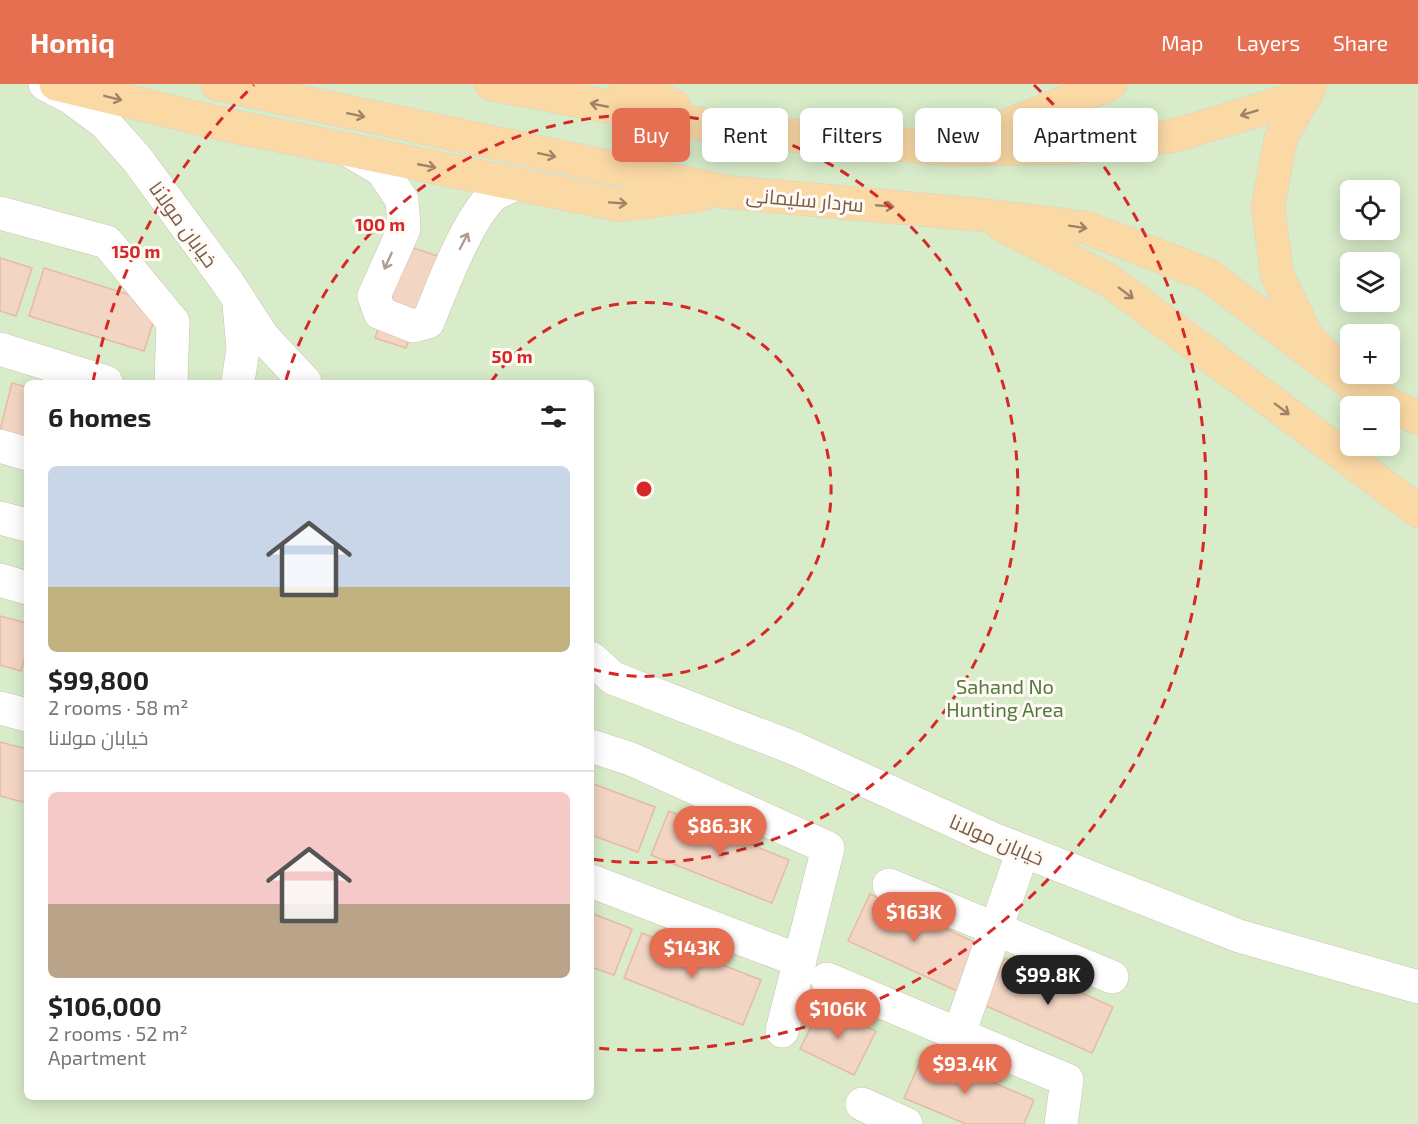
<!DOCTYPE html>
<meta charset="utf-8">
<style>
body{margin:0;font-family:"Exo 2",Cairo,sans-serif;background:#f2f2f2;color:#222;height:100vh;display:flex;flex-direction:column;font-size:22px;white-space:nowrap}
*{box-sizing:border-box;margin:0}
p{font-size:20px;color:#767676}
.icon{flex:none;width:33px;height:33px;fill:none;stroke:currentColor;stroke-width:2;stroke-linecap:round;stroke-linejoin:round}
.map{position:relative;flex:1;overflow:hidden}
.panel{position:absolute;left:24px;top:296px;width:570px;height:720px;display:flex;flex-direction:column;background:#fff;border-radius:9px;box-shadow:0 3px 15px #0003}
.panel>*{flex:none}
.hud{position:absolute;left:612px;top:24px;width:570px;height:54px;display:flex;gap:12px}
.tools{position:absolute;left:1340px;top:96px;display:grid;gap:12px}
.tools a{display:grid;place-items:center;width:60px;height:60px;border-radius:9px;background:#fff;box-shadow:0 3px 15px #0003;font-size:30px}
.price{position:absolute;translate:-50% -51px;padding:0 14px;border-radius:21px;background:#e76f51;color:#fff;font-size:20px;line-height:39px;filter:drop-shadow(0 2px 3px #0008)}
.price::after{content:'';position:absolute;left:50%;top:36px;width:18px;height:14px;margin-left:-9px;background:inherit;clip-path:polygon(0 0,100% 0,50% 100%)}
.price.on{background:#222;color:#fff}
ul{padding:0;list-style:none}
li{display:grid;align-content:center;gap:12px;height:318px;padding:0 24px}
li+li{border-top:2px solid #e0e0e0}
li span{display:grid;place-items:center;height:186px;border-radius:9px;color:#555}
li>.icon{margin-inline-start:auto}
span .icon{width:108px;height:108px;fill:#fffc;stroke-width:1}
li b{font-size:26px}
h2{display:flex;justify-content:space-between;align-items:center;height:72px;padding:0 24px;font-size:26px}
.chip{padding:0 21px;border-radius:9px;background:#fff;box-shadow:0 3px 15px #0003;font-size:21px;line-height:54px}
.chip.on{background:#e76f51;color:#fff}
header{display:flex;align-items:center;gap:36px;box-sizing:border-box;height:84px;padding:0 30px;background:#e76f51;color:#fff}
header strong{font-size:28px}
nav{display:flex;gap:33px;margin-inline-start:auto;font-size:21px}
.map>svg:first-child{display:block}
.green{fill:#d8ecc9;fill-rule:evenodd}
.building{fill:#f3d5c3;stroke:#e6bba3;stroke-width:1.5}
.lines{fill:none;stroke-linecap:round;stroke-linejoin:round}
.minor-casing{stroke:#d1beb0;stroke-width:34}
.major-casing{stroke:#dad1cd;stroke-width:34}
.minor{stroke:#fff;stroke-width:33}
.major{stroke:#fbd9a5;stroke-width:33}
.oneway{stroke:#a18267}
.oneway2{stroke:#af9d94}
.ring{fill:none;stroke:#d62828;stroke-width:3;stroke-dasharray:10 8}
.labels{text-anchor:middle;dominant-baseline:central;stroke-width:6;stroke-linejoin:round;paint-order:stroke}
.street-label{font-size:20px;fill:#7a5c4d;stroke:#fffaf3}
.park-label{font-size:20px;fill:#537a41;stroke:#fffaf3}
.centre{fill:#d62828;stroke:#fffaf3;stroke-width:3}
.ring-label{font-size:18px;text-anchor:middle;font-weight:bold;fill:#d62828;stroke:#fffaf3;stroke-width:6;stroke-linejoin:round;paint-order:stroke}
</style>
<header>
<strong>Homiq</strong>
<nav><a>Map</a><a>Layers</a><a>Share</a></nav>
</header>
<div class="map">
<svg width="1418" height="1040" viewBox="0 0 1418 1040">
<rect width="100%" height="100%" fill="#fdf6ec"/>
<!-- green -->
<path class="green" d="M0 0H1418V1040H0ZM1350 106H1389V146H1350ZM1350 178H1389V218H1350ZM1350 250H1389V290H1350ZM27 298H591V1012H27ZM1350 322H1389V362H1350Z"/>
<!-- building -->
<path class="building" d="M407 162 438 172 406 264 375 254Z
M0 174 32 184 16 232 0 227Z
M44 184 159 220 144 267 29 232Z
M12 299 27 303V354L0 346Z
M0 532 27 539V566L21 587 0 581Z
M0 658 27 665V719L0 712Z
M591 699 655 723 638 768 591 751Z
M669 727 789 776 772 819 651 771Z
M870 810 981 861 959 908 848 857Z
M591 829 632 845 614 891 591 883Z
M642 849 761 896 743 941 624 894Z
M1005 874 1113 923 1092 969 984 921Z
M822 921 876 947 854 991 800 965Z
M924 969 1034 1016 1024 1040H966L904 1014Z"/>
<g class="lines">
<defs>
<path id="minor" d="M45 0 70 13 105 39 137 75 228 199 263 253 305 298
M348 66 382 86 402 116 404 145 374 212 380 229 413 242 428 238C441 206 469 130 495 110 501 106 510 103 516 100
M0 129 107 158 173 238 171 298
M0 265 106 298
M238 298 243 265 239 220
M0 362 27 370
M0 434 27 441
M0 496 27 504
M591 574 613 594 796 665 993 755 1239 852 1418 903
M0 624 27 631
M591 662 631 675 828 764 782 947
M591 797 800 877
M889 801 1112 893
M827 895 1067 996 1061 1040
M959 950 1023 767
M862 1020 906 1040"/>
<path id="major" d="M56 0 227 41 620 121 701 111
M217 0 727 108 982 131 1087 144 1208 191 1356 303
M491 0 731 46 948 65 1062 64 1173 52 1305 12
M625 0 674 22
M1310 3 1281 53 1268 122 1277 191 1307 253 1356 303 1418 334
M964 59 1110 0
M1002 141 1110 197 1418 427"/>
</defs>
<!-- minor casing -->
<use href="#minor" class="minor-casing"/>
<!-- major casing -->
<use href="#major" class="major-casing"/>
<!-- minor -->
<use href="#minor" class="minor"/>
<!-- major -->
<use href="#major" class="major"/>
</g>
<!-- one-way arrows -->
<defs><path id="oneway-shaft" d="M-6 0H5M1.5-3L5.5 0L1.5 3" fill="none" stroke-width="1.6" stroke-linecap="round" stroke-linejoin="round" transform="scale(1.5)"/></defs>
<g class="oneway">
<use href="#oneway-shaft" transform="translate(113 14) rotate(14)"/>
<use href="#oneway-shaft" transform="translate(599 21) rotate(-169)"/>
<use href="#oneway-shaft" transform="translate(1249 29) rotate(163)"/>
<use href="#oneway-shaft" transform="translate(356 31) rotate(12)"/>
<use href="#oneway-shaft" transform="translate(547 71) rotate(12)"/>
<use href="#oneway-shaft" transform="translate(427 82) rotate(11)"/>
<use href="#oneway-shaft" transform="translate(618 119) rotate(4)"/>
<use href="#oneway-shaft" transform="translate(885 122) rotate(5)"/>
<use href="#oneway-shaft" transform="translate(1078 143) rotate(9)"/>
<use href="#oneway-shaft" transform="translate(1126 209) rotate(37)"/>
<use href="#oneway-shaft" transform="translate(1282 325) rotate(37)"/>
</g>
<g class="oneway2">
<use href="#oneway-shaft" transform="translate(464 157) rotate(-63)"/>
<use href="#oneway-shaft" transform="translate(388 177) rotate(114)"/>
</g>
<!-- distance rings -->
<g class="ring">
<path d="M491 298A187 187 0 1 1 592 585"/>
<path d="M286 296A374 374 0 1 1 592 775"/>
<path d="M93 298A561 561 0 0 1 254 1M1034 1A561 561 0 0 1 595 964"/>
</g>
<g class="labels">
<!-- street labels -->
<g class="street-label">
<text transform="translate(805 115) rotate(5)">سردار سلیمانی</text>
<text transform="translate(184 140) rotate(54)">خیابان مولانا</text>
<text transform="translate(997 755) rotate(23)">خیابان مولانا</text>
</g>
<!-- park labels -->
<g class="park-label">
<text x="1005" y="602">Sahand No<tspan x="1005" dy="23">Hunting Area</tspan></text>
</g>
</g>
<circle cx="644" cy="405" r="9" class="centre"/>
<g class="ring-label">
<text x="380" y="147">100 m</text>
<text x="136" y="174">150 m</text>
<text x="512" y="279">50 m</text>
</g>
</svg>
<div class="tools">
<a><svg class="icon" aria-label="locate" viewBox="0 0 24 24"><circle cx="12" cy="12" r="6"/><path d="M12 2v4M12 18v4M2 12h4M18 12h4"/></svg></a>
<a><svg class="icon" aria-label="layers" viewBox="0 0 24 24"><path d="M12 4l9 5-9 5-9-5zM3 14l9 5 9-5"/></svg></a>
<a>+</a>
<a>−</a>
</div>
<b class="price" style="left:720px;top:773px">$86.3K</b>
<b class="price" style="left:914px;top:859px">$163K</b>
<b class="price" style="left:692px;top:895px">$143K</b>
<b class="price on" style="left:1048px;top:922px">$99.8K</b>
<b class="price" style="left:838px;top:956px">$106K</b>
<b class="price" style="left:965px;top:1011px">$93.4K</b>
<div class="hud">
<a class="chip on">Buy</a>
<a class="chip">Rent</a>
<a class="chip">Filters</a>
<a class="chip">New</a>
<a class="chip">Apartment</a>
</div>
<section class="panel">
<h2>6 homes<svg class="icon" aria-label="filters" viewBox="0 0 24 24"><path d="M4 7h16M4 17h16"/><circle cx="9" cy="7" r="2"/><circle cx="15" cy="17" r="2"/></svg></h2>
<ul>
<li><span style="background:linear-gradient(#c9d6e8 65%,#c2b280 0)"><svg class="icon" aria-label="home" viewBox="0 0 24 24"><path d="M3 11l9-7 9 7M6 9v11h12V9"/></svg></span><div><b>$99,800</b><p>2 rooms · 58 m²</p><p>خیابان مولانا</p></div></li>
<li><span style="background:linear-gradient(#f6c9c9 60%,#b9a48a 0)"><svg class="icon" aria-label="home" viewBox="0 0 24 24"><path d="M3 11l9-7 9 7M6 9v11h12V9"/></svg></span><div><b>$106,000</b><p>2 rooms · 52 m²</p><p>Apartment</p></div></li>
</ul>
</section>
</div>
